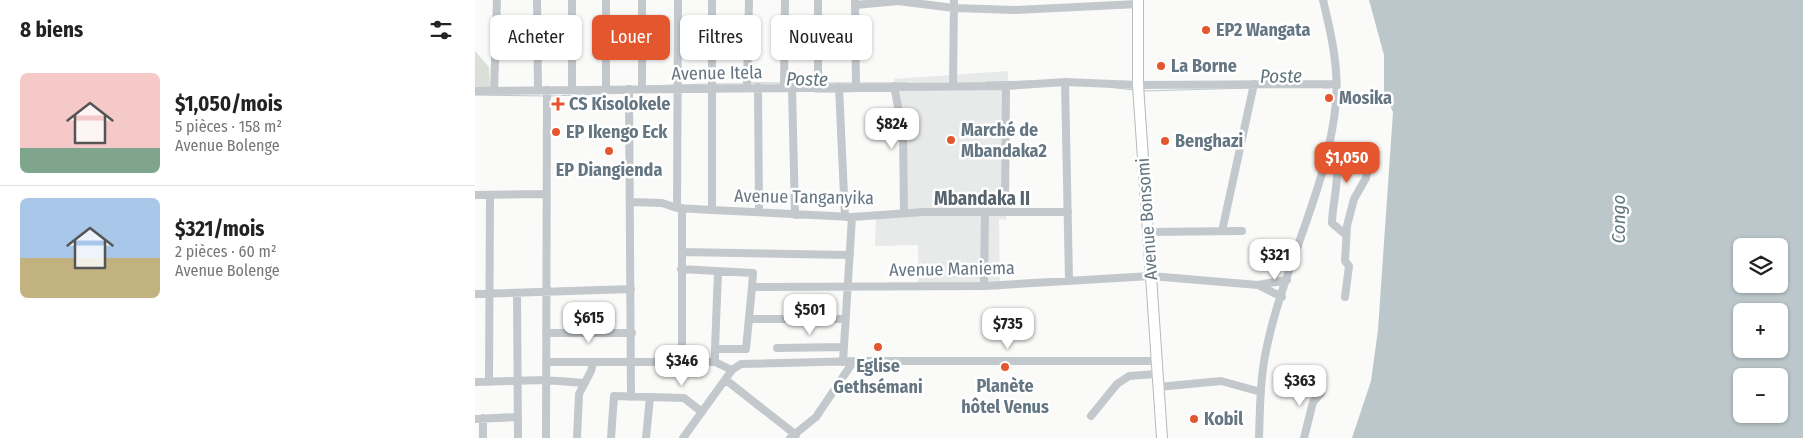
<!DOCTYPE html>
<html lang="fr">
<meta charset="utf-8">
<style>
body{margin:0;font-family:"Fira Sans Condensed",sans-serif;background:#f6f6f6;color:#222;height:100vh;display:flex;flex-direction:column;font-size:19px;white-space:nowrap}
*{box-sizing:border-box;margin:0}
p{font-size:16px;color:#767676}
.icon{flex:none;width:28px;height:28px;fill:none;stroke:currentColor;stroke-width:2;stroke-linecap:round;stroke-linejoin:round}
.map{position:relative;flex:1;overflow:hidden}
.details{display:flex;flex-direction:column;background:#fff;width:475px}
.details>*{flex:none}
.top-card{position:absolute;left:15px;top:15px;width:475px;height:45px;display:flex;gap:10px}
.buttons{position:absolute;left:1258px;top:238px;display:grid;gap:10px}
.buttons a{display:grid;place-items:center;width:55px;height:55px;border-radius:8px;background:#fff;box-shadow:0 1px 4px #0004;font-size:25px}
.price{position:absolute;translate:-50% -42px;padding:0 11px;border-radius:10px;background:#fff;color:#222;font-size:16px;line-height:32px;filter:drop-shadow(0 1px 2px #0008)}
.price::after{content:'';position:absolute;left:50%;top:30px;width:15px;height:11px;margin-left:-8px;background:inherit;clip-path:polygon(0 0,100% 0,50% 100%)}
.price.current{background:#e4572e;color:#fff}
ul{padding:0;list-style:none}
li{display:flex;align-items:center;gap:15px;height:125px;padding:0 20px}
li+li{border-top:1px solid #e0e0e0}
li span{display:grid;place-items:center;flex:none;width:140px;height:100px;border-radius:8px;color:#555}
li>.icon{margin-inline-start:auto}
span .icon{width:60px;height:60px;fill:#fffc;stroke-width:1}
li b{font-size:21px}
h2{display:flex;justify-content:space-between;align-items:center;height:60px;padding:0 20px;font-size:21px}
.pill{padding:0 18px;border-radius:8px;background:#fff;box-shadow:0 1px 4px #0004;font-size:18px;line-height:45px}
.pill.current{background:#e4572e;color:#fff}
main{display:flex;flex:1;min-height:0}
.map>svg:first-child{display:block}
.built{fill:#e8e9e9}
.green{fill:#dadfd7}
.water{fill:#bbc7cb;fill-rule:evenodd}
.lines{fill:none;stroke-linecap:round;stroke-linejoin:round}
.stream{stroke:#bbc7cb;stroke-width:1}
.major-casing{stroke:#b5babe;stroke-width:12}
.minor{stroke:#c3c8cc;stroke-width:8}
.major{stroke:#fff;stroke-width:10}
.poi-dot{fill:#e4572e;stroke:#fff;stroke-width:2}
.labels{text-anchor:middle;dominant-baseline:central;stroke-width:5;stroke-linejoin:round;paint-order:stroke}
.poi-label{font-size:18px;font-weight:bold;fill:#657683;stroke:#fff;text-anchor:start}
.street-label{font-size:18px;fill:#657683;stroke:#fff}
.water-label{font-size:19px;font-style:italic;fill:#60757c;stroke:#fff}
.neighbourhood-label{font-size:19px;font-weight:bold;fill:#57646e;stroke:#fff}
</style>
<main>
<section class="details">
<h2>8 biens<svg class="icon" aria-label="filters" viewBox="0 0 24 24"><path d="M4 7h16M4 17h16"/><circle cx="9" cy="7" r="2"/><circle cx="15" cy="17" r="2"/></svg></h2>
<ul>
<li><span style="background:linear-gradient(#f6c9c9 75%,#7fa58c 0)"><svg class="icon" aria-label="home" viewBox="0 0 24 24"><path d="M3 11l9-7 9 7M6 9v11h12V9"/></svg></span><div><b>$1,050/mois</b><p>5 pièces · 158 m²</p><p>Avenue Bolenge</p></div></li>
<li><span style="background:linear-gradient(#a9c7e8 60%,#c2b280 0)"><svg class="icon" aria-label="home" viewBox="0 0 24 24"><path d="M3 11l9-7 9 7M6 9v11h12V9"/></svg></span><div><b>$321/mois</b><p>2 pièces · 60 m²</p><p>Avenue Bolenge</p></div></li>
</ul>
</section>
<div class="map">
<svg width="1328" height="438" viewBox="0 0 1328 438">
<rect width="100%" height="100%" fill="#fafaf8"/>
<!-- built -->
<path class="built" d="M533 71 531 220 524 219 525 290 443 288V245L400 246 401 214 427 210V132L419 79Z"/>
<!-- green -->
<path class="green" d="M0 51 14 67 15 87H0Z"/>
<!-- water -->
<path class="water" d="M894 0H1328V438H877L896 381 903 330 918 112 909 93V55ZM1266 246H1304V284H1266ZM1266 311H1304V349H1266ZM1266 376H1304V414H1266Z"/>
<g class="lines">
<!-- stream -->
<path class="stream" d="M511 82 557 81
M276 83H307
M313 83 339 82
M346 83H377
M383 83H417
M421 83H432
M241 84H269
M206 85 234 84
M171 86 199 85
M633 87 659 90
M849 88H855
M669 91 775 88
M340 92H361
M368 92 399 91
M0 95 69 96
M76 96 152 93
M671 127 676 195"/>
<defs>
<path id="major" d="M663 0V85L687 438"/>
</defs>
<!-- major casing -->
<use href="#major" class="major-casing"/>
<!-- minor -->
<path class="minor" d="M62 0 63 91
M237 0V210
M380 2 381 87
M380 5 423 1 479 8 540 10 663 4
M590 82 594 280
M419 86 428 133 429 212
M272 87 274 0
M283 87 284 211
M309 87 310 0
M317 87 320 215
M343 87V0
M364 87 370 217
M478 87 479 0
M131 89V0
M154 89 156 397
M167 89V0
M97 90V0
M0 91 531 86 590 82 663 85 861 84
M19 91 22 0
M854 148C870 166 857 200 857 223L871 235
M0 195 70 194
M156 202 187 203 202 208 237 210 377 217 449 212H593
M202 208 203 0
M207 208V364
M530 211 531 86
M747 231 779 84
M673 232 767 231
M207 252 375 255
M206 269 278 273 277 287
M783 285 807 297
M509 286 510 212
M42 293 43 438
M0 294 156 289
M870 297 874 266 870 261 872 226 879 199 891 178 895 156
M274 319H370
M71 333H157
M302 348 368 347
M240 349 243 272
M73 362H240L257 370
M240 362V349H271L277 287 509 286 676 276 783 285 812 280
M368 362 377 217
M251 380 321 435
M0 382 71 380 109 383
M14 382 15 195
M683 387 746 381 786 392
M616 416 642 384 654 376 681 374
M0 419 43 417
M8 438V418
M71 438 72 90
M102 438 104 394 116 371 118 363
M136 438 139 396 209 398 227 412
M171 438 175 397
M208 438 257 370 266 364 385 361H681
M315 438 341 417 378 362
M784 438C785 409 785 379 791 351 808 266 853 189 861 102 864 68 856 33 848 0
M829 438 838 402 846 393"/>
<!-- major -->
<use href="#major" class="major"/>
</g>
<!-- markers -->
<g class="poi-dot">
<circle cx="731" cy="30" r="5"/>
<circle cx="686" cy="66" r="5"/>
<circle cx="854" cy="98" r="5"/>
<path d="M80.5 96.5h5v5h5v5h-5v5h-5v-5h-5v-5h5z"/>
<circle cx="81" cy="132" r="5"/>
<circle cx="476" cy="140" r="5"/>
<circle cx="690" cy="141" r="5"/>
<circle cx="134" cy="151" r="5"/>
<circle cx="403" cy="347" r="5"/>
<circle cx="530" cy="367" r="5"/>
<circle cx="719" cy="419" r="5"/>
</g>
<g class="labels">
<!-- poi labels -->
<g class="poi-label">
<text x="741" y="30">EP2 Wangata</text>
<text x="696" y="66">La Borne</text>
<text x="864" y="98">Mosika</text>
<text x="94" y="104">CS Kisolokele</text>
<text x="486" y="130">Marché de<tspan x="486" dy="21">Mbandaka2</tspan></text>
<text x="91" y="132">EP Ikengo Eck</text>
<text x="700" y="141">Benghazi</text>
<text x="134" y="170" text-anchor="middle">EP Diangienda</text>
<text x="403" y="366" text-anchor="middle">Eglise<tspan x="403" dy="21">Gethsémani</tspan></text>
<text x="530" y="386" text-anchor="middle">Planète<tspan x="530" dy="21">hôtel Venus</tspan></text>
<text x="729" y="419">Kobil</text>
</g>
<!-- street labels -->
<g class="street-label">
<text transform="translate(242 73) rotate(-1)">Avenue Itela</text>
<text transform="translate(329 197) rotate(1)">Avenue Tanganyika</text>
<text transform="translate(672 219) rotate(-94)">Avenue Bonsomi</text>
<text transform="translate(477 269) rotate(-1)">Avenue Maniema</text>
</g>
<!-- water labels -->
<g class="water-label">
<text transform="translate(806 76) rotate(-1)">Poste</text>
<text transform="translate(332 79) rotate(1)">Poste</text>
<text transform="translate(1143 219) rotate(-90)">Congo</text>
</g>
<!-- neighbourhood labels -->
<g class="neighbourhood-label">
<text x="507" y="198">Mbandaka II</text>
</g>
</g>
</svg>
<div class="buttons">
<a><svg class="icon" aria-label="layers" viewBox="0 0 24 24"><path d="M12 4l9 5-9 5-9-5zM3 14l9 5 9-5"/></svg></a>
<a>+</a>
<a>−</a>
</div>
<b class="price" style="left:417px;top:150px">$824</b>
<b class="price current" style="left:872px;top:184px">$1,050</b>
<b class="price" style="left:800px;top:281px">$321</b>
<b class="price" style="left:335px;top:336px">$501</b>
<b class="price" style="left:114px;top:344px">$615</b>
<b class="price" style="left:533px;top:350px">$735</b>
<b class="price" style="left:207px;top:387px">$346</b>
<b class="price" style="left:825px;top:407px">$363</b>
<div class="top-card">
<a class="pill">Acheter</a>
<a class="pill current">Louer</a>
<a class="pill">Filtres</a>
<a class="pill">Nouveau</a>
</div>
</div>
</main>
